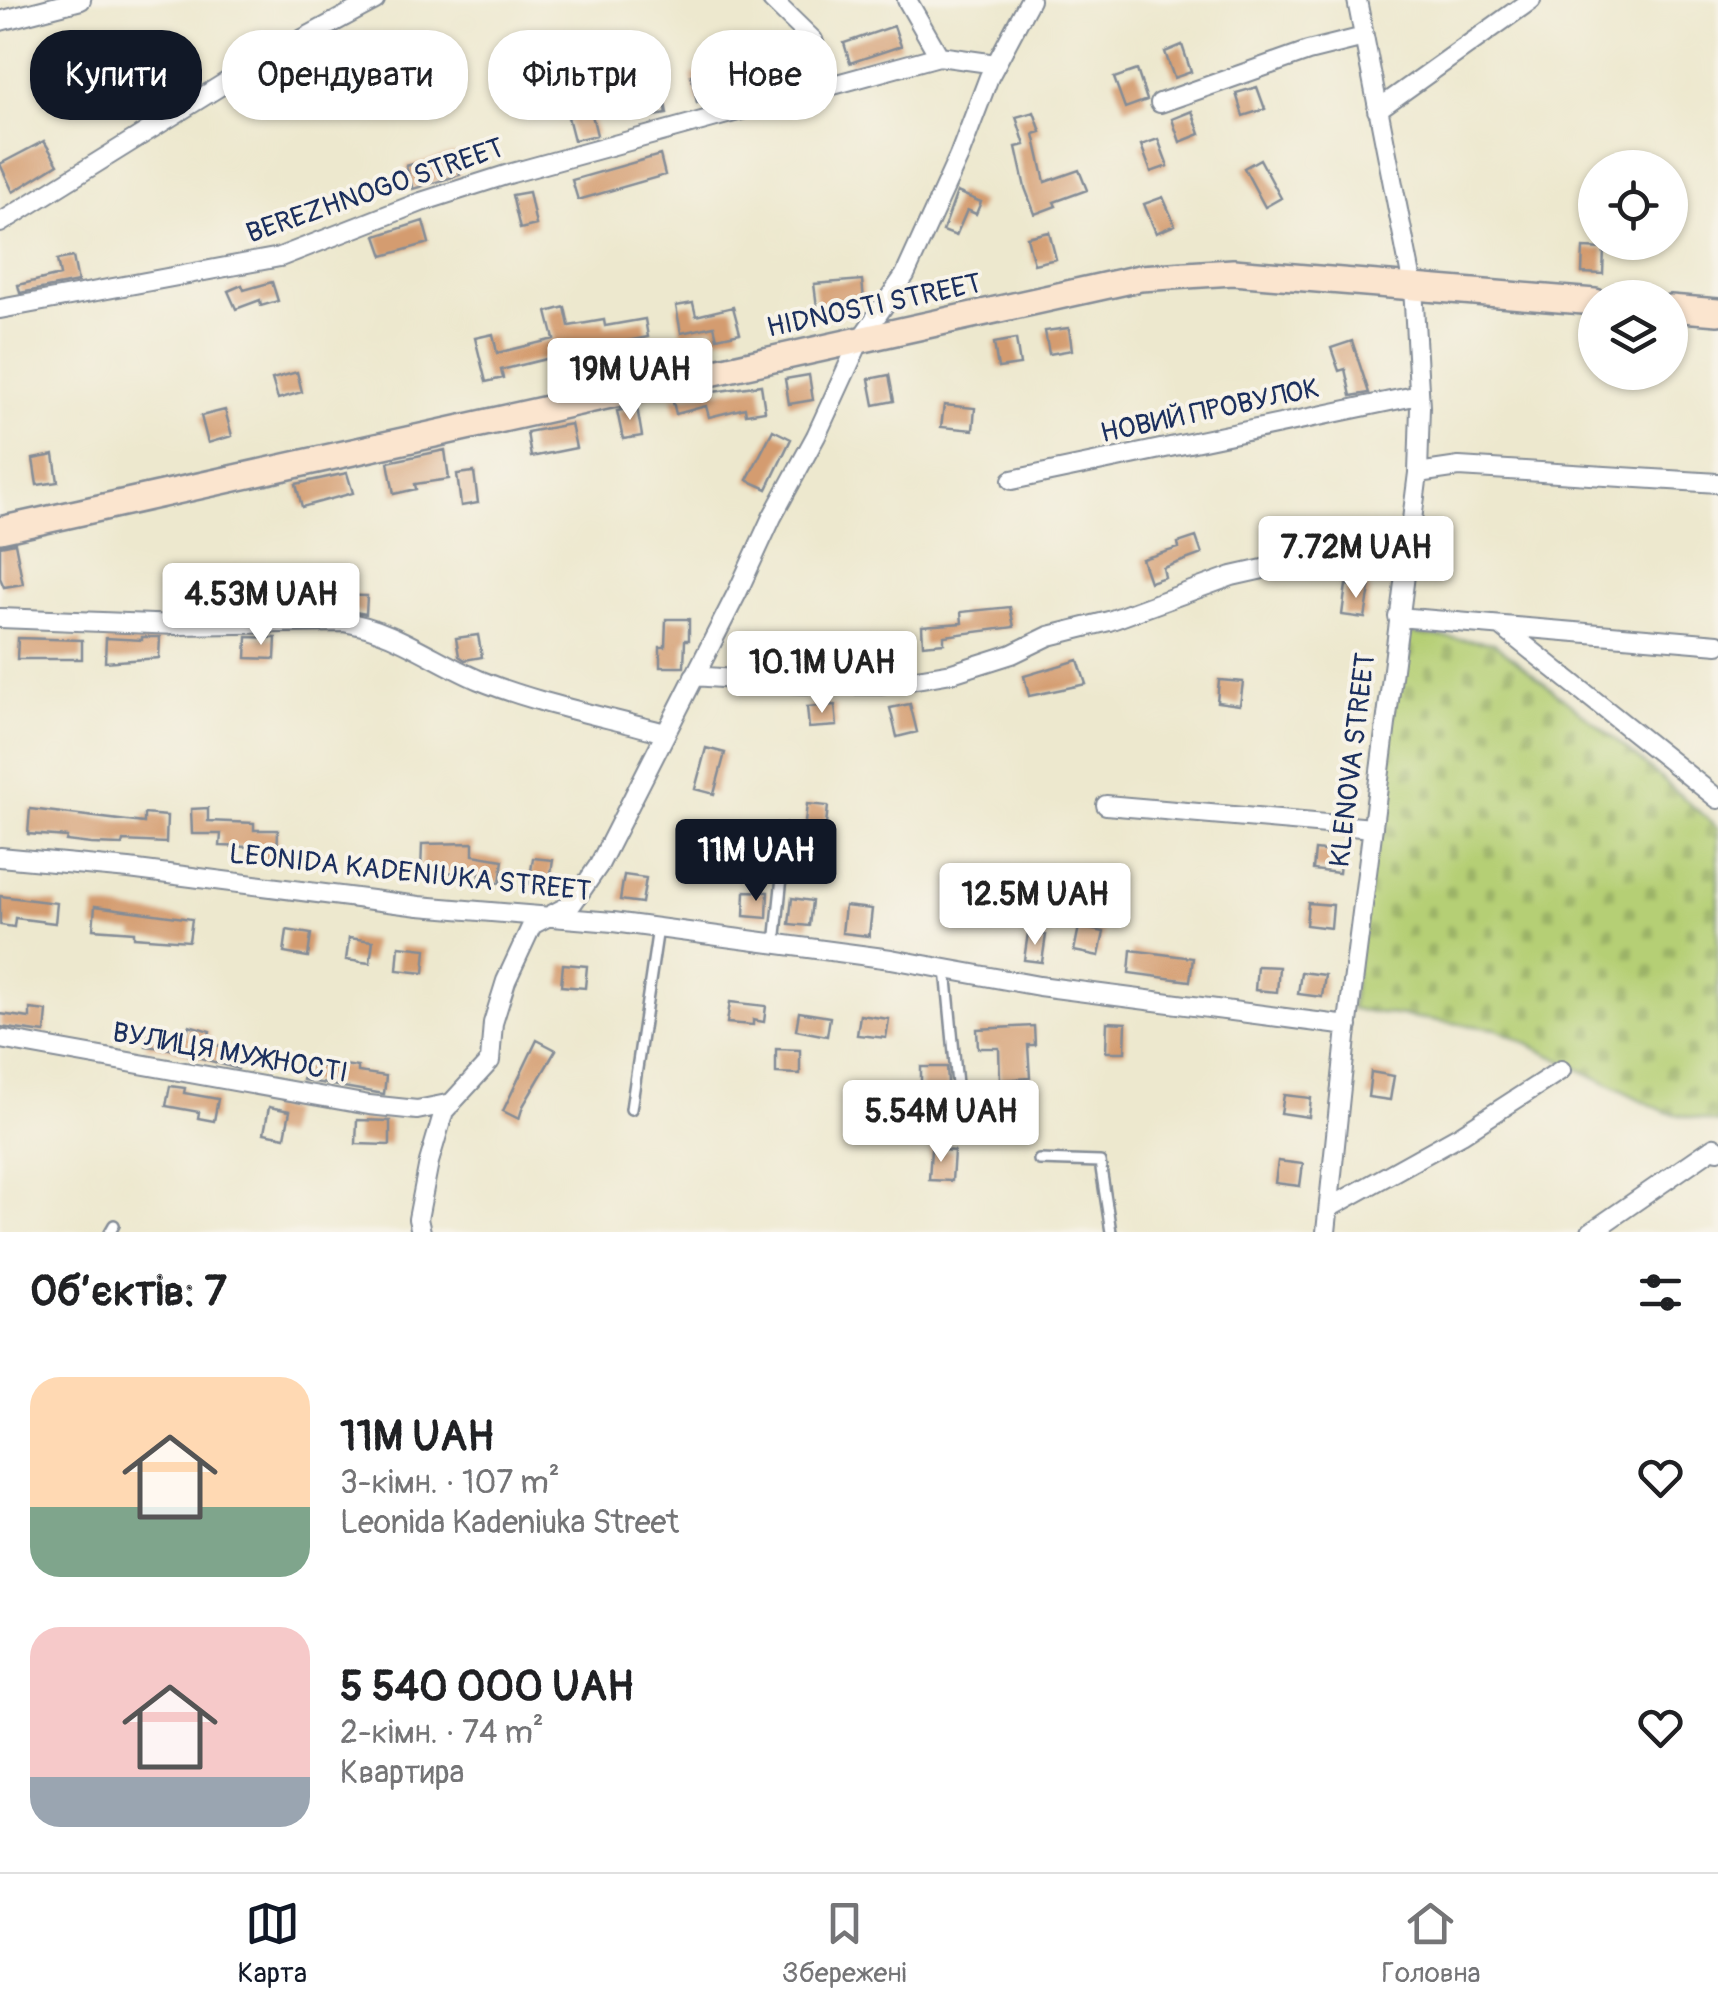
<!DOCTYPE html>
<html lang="uk">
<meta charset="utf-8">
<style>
body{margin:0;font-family:Pangolin,sans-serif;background:#f2f2f2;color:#202124;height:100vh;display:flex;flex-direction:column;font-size:38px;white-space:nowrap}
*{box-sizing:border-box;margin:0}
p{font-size:32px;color:#757577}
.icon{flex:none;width:55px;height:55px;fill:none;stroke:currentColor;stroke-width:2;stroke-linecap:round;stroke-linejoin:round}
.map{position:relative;height:1232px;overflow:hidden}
.sheet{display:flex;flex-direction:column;background:#fff;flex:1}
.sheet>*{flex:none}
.top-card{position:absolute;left:30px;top:30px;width:1000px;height:90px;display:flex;gap:20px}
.tools{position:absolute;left:1578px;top:150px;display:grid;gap:20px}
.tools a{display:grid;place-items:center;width:110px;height:110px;border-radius:50%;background:#fff;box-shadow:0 2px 8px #0004;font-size:50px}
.price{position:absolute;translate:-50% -85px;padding:0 22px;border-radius:10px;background:#fff;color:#222;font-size:32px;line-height:65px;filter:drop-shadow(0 2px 5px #0008)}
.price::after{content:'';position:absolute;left:50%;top:60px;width:30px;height:22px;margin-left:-15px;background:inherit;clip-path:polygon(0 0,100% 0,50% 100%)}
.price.current{background:#111827;color:#fff}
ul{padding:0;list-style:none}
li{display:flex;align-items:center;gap:30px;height:250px;padding:0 30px}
li span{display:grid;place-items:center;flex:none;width:280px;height:200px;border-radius:30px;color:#555}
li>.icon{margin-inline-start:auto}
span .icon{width:120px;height:120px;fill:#fffc;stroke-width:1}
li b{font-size:42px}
h2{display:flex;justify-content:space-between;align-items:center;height:120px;padding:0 30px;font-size:42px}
.tag{padding:0 35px;border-radius:40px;background:#fff;box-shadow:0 2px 8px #0004;font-size:35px;line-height:90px}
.tag.current{background:#111827;color:#fff}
.menu{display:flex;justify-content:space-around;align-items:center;height:140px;border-top:2px solid #e0e0e0;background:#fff;font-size:28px;color:#757577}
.menu a{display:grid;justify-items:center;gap:5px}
.menu .current{color:#111827}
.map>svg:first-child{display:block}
.cemetery{fill:url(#cemetery-stones);stroke:#687f6a;stroke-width:2.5}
.building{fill:#d49c6f}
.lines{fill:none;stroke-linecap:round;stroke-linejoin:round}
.lane-casing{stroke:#848c96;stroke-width:14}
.street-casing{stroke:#848c96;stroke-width:22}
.secondary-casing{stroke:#848c96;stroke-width:30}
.lane{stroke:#fff;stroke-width:9}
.street{stroke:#fff;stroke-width:18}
.secondary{stroke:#fbe5cf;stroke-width:25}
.labels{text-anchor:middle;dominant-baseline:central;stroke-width:8;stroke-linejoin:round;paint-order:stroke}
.street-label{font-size:28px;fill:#1b2f5e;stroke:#f7f3e8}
</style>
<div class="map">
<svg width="1718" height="1232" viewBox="0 0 1718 1232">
<defs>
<pattern id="cemetery-stones" width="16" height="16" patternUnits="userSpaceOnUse" patternTransform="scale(2.5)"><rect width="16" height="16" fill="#b5cf75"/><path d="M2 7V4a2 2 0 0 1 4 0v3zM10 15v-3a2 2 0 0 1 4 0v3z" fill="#9bb268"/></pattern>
</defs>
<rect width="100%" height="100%" fill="#f7f3e8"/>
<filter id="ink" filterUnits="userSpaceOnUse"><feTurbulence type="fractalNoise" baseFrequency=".01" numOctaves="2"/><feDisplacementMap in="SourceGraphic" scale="20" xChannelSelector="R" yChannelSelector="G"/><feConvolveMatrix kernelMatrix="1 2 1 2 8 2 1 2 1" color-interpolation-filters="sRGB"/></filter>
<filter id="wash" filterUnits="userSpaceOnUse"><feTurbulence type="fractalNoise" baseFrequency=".0048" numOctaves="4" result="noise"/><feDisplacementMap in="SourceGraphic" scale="40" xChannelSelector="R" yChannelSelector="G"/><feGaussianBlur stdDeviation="2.25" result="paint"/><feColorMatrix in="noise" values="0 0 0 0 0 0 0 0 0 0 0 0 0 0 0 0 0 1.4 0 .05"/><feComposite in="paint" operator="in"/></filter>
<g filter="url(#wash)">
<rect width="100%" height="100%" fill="#ede8ce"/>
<!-- cemetery -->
<path class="cemetery" d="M1397 632 1494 643 1626 748 1718 828V1123L1666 1112 1497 1029 1351 1009Z"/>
<g id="blocks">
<!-- building -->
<path class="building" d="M894 26 901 46 850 63 844 43Z
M1182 45 1191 72 1174 78 1165 52Z
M1137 70 1147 100 1125 108 1114 78Z
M711 71 718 98 697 103 691 75Z
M661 79 667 114 648 117 641 82Z
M1257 87 1265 109 1243 116 1236 93Z
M591 111 597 135 574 140 568 117Z
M1192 111 1200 134 1180 142 1172 119Z
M1034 112 1041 132 1034 134 1045 182 1079 170 1087 190 1054 202 1056 206 1035 214 1025 188 1016 147 1025 145 1016 117Z
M1158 139 1168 166 1151 172 1141 145Z
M44 141 58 164 13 192 0 164Z
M455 153 460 175 413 189 406 166Z
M660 155 665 175 578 200 572 180Z
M1260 159 1281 198 1265 207 1244 168Z
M529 192 536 225 520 229 512 195Z
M957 192 981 202 976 214 967 210 956 236 943 231Z
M1163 197 1175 225 1156 233 1144 204Z
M423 221 429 243 383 256 376 236Z
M1049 232 1056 259 1034 264 1027 237Z
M1583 248 1604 249 1603 274 1582 273Z
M73 257 78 282 20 293 18 285 60 275 57 260Z
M862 280 864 300 817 307 814 284Z
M272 282 278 301 261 306 260 300 236 309 228 291 242 285 244 290Z
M693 303 696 316 733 307 740 333 717 338 714 326 681 333 676 306Z
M565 307 569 326 604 320 605 326 645 319 648 337 575 351 578 360 560 364 558 356 501 370 503 378 486 382 475 338 493 334 497 353 554 339 547 312Z
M1069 328 1072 350 1049 354 1045 331Z
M1016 339 1020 365 998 368 994 343Z
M1352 341 1369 393 1351 396 1345 369 1339 371 1331 348Z
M297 372 302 392 278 399 272 379Z
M809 375 813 400 789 404 785 379Z
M889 375 894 401 874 405 869 379Z
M761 385 765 411 746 414 745 408 709 417 706 406 676 414 672 398Z
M944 405 975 408 973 430 941 427Z
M637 407 642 436 623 439 617 411Z
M225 410 232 436 208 443 201 416Z
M571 424 576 448 531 457 527 432Z
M773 430 791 439 767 489 747 480Z
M445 450 449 479 415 484 416 489 394 494 388 462Z
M54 455 58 482 37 485 33 459Z
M474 472 478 503 461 506 457 474Z
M347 473 353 493 302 507 296 484Z
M1196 537 1202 554 1163 568 1165 577 1150 582 1142 559 1179 548 1178 543Z
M15 543 23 584 4 587 0 578V546Z
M1346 585 1370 588 1365 618 1342 615Z
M250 593 367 596 366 614 344 610 249 611Z
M1010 607 1014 627 944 636V643L923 645 922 626 962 623 961 612Z
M666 619H689V640H685L684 667H660V647H665Z
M478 635 482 657 465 660 459 656 456 638Z
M142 637H160L159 658 105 662 106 638 142 640Z
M247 637 276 638 275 659 246 658Z
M18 638 82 640V659H17Z
M867 644V648L907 646 908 667 850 668V645Z
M1078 660 1086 684 1029 696 1024 676Z
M1219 680 1243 682 1240 705 1217 702Z
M910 704 917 732 897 737 890 708Z
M835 705 837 726 809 728 807 707Z
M706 748 725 753 714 794 695 789Z
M807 804 828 806 822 862 801 859Z
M208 808V821L254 823V830H278L277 860 250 859V847L220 846 221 834H192L191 809Z
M30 809 144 823V814L167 816 166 843 123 841 122 845 91 844 66 841 67 837 28 834Z
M473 843V855L503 860 500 883 479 881 480 873 421 872 422 844Z
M1315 850 1341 853 1339 873 1313 870Z
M533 858 553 860 549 886 529 884Z
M624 875 646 878 642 903 620 900Z
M745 891 768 892 767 918 744 916Z
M0 896 57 903 55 923 15 918 14 927 0 925Z
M792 898 812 901 809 926 789 924Z
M1308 903 1333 905 1331 928 1306 925Z
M95 906 192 919 189 941 134 937V932L93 929Z
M845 906 872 909 869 936 842 933Z
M1079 927 1104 932 1099 956 1074 951Z
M287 930 311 934 308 957 284 953Z
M1028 933 1046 935 1042 962 1024 960Z
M349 938 373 941 370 963 346 960Z
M399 946 426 949 424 973 397 970Z
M1131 950 1193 958 1190 981 1129 973Z
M563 964 587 966 585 988 561 986Z
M1257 966 1279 967 1277 992 1255 990Z
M1301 972 1325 975 1322 997 1298 994Z
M730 1002 766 1006 764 1022 753 1020V1025L727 1023Z
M30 1009 47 1011 45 1033 0 1027V1014L30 1018Z
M799 1012 830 1017 827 1036 796 1030Z
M860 1015 889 1019 886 1038 857 1035Z
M1107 1022 1126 1023 1125 1052H1106Z
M189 1025 210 1031 207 1043 242 1051 238 1069 170 1049 146 1046 149 1028 186 1035Z
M1034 1026 1035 1045H1028L1030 1078 1000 1080 999 1048H978L977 1029Z
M537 1040 556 1050 523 1106 519 1119 503 1111Z
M776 1049 800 1050V1074L776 1073Z
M305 1064 337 1069V1064L358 1067V1072L386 1076 384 1094 303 1080Z
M921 1067H947L949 1100H921Z
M1371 1072 1394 1076 1390 1100 1368 1097Z
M170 1086 185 1088 184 1093 218 1099 214 1121 198 1118 199 1112 166 1106Z
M1284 1095 1311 1098 1309 1117 1281 1113Z
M269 1107 290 1111 285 1137 264 1133Z
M357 1120 390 1121V1145L356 1144Z
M931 1149 954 1151 952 1181 929 1180Z
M1278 1161 1303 1164 1300 1186 1275 1183Z"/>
</g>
</g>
<g filter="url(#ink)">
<use href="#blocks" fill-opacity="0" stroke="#848c96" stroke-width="2.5"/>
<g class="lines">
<defs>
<path id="lane" d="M775 944 787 829
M946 969 960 1116
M631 1109 658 928
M1039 1160 1100 1162 1111 1232
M110 1232 114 1225"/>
<path id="street" d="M772 0 813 40 828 84
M907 0 939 56
M0 21 81 0
M1160 103 1308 51 1364 37
M1377 110 1531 0
M0 223 249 68 375 0
M0 309 280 257 421 202 512 173 939 56 996 64
M1418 473 1459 467 1718 483
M1012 480 1419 395
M1398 617 1718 644
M0 618 178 625 344 622C393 629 434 661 479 680 538 704 603 716 665 733
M1502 627 1718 799
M694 676 802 684 881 685 952 673 1012 654 1049 636 1109 621 1232 576 1409 536
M1106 805 1373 828
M0 857 129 869 419 906 613 922 891 959 1039 986 1348 1026
M0 1039 369 1105 417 1110 452 1103
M1329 1208 1462 1134 1561 1070
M421 1232 418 1219 429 1162 444 1111 490 1061 493 1023 506 981 532 925 572 904 599 865 737 593 772 517 816 436 860 340 905 275 959 156 989 77 1030 0
M1326 1232 1346 1038 1418 473 1420 407 1413 287 1357 0
M1591 1232 1714 1147 1718 1150"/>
<path id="secondary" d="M1670 308 1718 312
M0 530 1140 278 1233 272 1595 302"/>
</defs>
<!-- lane casing -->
<use href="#lane" class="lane-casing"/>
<!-- street casing -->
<use href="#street" class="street-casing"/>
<!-- secondary casing -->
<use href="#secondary" class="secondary-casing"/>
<!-- lane -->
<use href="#lane" class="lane"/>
<!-- street -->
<use href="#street" class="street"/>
<!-- secondary -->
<use href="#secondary" class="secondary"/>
</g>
</g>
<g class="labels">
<!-- street labels -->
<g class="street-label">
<text transform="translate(375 191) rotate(-19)">BEREZHNOGO STREET</text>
<text transform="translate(874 306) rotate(-12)">HIDNOSTI STREET</text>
<text transform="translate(1210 411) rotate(-12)">НОВИЙ ПРОВУЛОК</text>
<text transform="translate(1353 760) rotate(-83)">KLENOVA STREET</text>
<text transform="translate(410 873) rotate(6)">LEONIDA KADENIUKA STREET</text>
<text transform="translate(230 1053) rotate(10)">ВУЛИЦЯ МУЖНОСТІ</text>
</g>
</g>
</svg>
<div class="tools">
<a><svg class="icon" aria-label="locate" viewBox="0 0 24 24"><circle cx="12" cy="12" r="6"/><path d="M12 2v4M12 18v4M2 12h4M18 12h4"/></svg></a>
<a><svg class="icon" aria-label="layers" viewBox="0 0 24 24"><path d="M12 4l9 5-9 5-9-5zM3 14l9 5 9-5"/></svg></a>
</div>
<b class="price" style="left:630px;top:423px">19M UAH</b>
<b class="price" style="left:1356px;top:601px">7.72M UAH</b>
<b class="price" style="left:261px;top:648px">4.53M UAH</b>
<b class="price" style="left:822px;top:716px">10.1M UAH</b>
<b class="price current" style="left:756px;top:904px">11M UAH</b>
<b class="price" style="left:1035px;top:948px">12.5M UAH</b>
<b class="price" style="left:941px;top:1165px">5.54M UAH</b>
<div class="top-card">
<a class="tag current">Купити</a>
<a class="tag">Орендувати</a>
<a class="tag">Фільтри</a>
<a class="tag">Нове</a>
</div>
</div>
<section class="sheet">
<h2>Об’єктів: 7<svg class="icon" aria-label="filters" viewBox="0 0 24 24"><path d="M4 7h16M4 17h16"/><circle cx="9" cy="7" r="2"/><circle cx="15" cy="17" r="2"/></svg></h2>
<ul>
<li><span style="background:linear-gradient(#ffd9b3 65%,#7fa58c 0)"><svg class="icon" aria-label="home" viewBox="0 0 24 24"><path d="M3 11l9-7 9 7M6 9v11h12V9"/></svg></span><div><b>11M UAH</b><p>3-кімн. · 107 m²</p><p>Leonida Kadeniuka Street</p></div><svg class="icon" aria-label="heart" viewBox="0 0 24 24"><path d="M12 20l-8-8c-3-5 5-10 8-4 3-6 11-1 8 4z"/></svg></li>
<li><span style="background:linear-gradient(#f6c9c9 75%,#9aa5b1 0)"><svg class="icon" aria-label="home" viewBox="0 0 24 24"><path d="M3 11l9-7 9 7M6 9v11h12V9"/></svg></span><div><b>5 540 000 UAH</b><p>2-кімн. · 74 m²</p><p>Квартира</p></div><svg class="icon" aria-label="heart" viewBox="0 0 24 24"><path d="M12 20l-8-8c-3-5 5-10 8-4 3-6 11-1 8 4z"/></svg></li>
</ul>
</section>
<nav class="menu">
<a class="current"><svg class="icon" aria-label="map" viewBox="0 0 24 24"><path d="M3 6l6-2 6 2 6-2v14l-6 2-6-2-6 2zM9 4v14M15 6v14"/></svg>Карта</a>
<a><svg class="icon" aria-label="saved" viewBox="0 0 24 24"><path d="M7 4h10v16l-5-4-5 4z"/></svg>Збережені</a>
<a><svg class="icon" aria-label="home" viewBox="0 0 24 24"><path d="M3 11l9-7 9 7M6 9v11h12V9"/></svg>Головна</a>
</nav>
